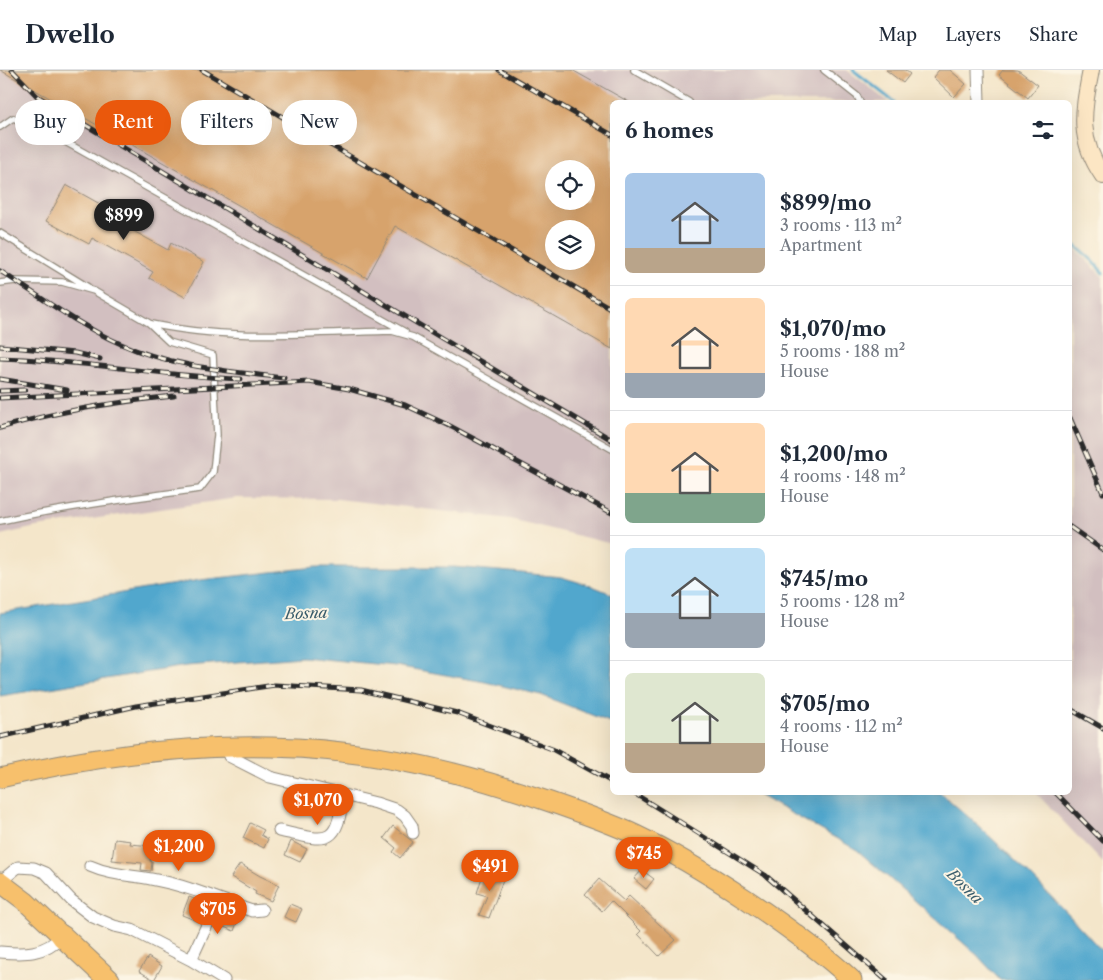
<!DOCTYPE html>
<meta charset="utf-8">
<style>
body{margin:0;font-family:"Libre Caslon Text",serif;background:#f6f6f7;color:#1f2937;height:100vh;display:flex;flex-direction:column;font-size:19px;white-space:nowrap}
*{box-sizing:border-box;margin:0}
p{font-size:16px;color:#747a83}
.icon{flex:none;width:28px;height:28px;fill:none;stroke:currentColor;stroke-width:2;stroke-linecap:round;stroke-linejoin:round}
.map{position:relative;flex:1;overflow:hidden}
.sheet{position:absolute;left:610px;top:30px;width:462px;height:695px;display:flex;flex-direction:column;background:#fff;border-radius:8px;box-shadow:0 5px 20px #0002}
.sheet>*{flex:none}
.top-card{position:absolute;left:15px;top:30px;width:475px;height:45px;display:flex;gap:10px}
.tools{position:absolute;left:545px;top:90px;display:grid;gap:10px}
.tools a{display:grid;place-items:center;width:50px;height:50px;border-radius:50%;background:#fff;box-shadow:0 5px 20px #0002;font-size:25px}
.price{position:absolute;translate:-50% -42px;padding:0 11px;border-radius:18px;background:#ea580c;color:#fff;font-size:16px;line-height:32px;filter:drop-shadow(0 1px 2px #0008)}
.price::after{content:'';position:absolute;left:50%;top:30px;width:15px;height:11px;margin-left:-8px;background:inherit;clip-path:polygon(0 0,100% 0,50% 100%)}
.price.selected{background:#222;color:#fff}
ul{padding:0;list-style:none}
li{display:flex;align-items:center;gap:15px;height:125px;padding:0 15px}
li+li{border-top:1px solid #e0e1e3}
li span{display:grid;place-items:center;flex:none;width:140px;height:100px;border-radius:8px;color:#555}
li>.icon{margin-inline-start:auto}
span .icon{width:60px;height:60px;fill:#fffc;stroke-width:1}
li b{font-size:21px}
h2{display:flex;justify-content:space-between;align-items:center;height:60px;padding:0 15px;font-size:21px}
.chip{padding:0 18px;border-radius:22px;background:#fff;box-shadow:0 5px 20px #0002;font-size:18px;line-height:45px}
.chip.selected{background:#ea580c;color:#fff}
header{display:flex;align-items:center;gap:30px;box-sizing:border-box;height:70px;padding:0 25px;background:#fff;border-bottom:1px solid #e0e1e3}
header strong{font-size:24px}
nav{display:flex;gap:28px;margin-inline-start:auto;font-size:18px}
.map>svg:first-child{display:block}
.industrial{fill:#d2bfc0;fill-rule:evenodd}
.water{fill:#51a7cd;stroke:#3e697c}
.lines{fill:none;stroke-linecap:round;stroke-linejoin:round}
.stream{stroke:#51a7cd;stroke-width:3}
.building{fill:#d7a36c;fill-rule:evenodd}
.lane-casing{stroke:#90887a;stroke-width:8}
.street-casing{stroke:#90887a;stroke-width:13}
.secondary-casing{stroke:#90887a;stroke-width:18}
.primary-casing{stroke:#90887a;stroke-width:21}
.highway-casing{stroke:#90887a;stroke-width:23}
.lane{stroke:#fff;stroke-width:5.5}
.street{stroke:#fff;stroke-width:11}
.secondary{stroke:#fce6c4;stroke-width:16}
.primary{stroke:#f7c06c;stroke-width:19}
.highway{stroke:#f7c06c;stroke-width:21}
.rail-casing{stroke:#2b2b2b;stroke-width:5}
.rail{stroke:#fcf5e5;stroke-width:3;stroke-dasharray:9;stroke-linecap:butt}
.labels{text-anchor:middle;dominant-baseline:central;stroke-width:4;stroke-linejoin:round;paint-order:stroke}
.water-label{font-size:15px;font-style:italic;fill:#3a5d6c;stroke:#fcf5e5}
</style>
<header>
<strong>Dwello</strong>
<nav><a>Map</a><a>Layers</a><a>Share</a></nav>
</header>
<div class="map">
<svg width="1103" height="910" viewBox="0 0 1103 910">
<rect width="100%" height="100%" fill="#fcf5e5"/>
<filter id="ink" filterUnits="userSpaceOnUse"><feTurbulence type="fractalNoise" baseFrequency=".02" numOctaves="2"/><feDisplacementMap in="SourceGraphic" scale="10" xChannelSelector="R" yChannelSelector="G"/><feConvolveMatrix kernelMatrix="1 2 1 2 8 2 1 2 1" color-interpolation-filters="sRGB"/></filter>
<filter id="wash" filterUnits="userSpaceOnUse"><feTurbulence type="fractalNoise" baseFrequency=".0096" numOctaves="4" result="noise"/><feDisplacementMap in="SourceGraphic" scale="20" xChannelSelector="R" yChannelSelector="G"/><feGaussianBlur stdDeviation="1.12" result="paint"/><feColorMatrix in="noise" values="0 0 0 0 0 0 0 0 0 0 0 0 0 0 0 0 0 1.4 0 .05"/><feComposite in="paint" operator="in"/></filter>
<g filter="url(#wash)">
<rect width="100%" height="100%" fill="#f4e6ca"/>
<!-- industrial -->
<path class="industrial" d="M0 0H847L888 32H612V474L510 449 338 429 237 428 36 457 0 465ZM554 99H586V131H554ZM554 159H586V191H554Z
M1070 174 1103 207V793L1036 723 1070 722Z"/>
<!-- water -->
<path class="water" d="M316 497H454L522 503 561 507 592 516 612 524V653L541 625 485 612 396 596 302 587 186 596 0 626V543L200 510Z
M755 723H941C999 772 1052 826 1103 882V910H1000L977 885 857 780Z"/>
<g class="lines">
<!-- stream -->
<path class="stream" d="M853 0 894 32
M1070 171 1093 191 1103 203"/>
</g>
<g id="blocks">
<!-- building -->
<path class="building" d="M0 0H572L629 32H612V279L395 156 367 208ZM554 99H586V131H554ZM554 159H586V191H554Z
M886 0H905L910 4 903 13Z
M939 0H950L966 14 954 27 933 7Z
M1003 0H1018L1038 15 1028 28 999 5Z
M66 115 109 139 106 146 168 180 171 173 204 192 185 227 149 208 153 202 92 168 89 174 46 151Z
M250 753 264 760 261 765 268 769 264 778 243 768Z
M393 756 413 772 400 788 393 782 396 778 384 768Z
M115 769 131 771 130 774 152 776 150 791 152 792 151 801 141 800 142 793 112 790Z
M291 771 307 779 300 792 285 785Z
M240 794 260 806 279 815 271 831 255 824 256 822 231 807Z
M642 800 654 809 646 819 634 809Z
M497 801 505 804 489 848 479 845 487 826 477 823 483 804 494 808Z
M599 809 624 831 629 826 676 870 659 886 638 864 641 861 611 831 602 841 585 825Z
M189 827 203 832 201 838 206 840 200 852 182 845Z
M290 834 302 839 296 852 284 847Z
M223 838 240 845 234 861 216 854Z
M148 887 162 896 154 910 139 901Z"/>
</g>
</g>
<g filter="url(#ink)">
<use href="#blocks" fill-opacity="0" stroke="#90887a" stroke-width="1"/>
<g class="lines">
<defs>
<path id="lane" d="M634 0 689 32
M824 0 857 26 860 32
M0 57 13 48 44 60 405 262
M0 163 88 217
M0 213 15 211 62 212 94 221 149 253 169 272 213 285 217 365 213 402 200 419C133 428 66 437 0 451
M151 254C230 271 312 263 392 261L413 267 612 379"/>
<path id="street" d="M978 0 979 32
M229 678V686L270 707 376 733 397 740 405 746 412 756 413 763
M279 761C325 770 337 780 343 725
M90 796C110 805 130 805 151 809 185 815 219 829 252 841L262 840
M0 812 18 797 34 798 46 803 71 830 93 847 114 856 132 860 191 890 224 910
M0 882C25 884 43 885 62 866
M191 890 219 829"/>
<path id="secondary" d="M1091 0C1083 42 1077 68 1103 106"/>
<path id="primary" d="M0 708C89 687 181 675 272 677 368 679 461 701 550 732 579 742 608 752 636 765 674 783 711 806 746 829 783 854 820 880 852 910
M0 812 25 831 62 866"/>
<path id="highway" d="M62 866 109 910"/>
</defs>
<!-- lane casing -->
<use href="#lane" class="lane-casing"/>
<!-- street casing -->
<use href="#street" class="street-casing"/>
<!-- secondary casing -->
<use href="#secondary" class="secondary-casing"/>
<!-- primary casing -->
<use href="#primary" class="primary-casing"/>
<!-- highway casing -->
<use href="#highway" class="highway-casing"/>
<!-- lane -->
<use href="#lane" class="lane"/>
<!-- street -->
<use href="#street" class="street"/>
<!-- secondary -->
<use href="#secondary" class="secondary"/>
<!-- primary -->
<use href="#primary" class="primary"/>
<!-- highway -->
<use href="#highway" class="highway"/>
<defs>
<path id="rail" d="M12 0 37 26 612 370
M202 0 612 239
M499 0 612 65
M0 201C39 226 78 255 121 274 172 297 229 301 284 308
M0 276 75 283 100 289
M0 288C81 290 160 306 241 309
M0 309 67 320
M0 321 25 320
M0 328 309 312 349 319 405 335 450 356 612 443
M1070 348 1103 423
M0 358C57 341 115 332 174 326
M1070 457 1103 480
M1070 639 1103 658
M0 667 136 636 275 615 361 620 457 643 552 679 612 712
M632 722 765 805 886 910
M1055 722 1103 771"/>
</defs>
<!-- rail casing -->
<use href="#rail" class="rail-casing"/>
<!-- rail -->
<use href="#rail" class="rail"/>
</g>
</g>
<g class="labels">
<!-- water labels -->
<g class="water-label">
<text transform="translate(306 543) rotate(-2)">Bosna</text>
<text transform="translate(965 816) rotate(44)">Bosna</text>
</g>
</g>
</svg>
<div class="tools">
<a><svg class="icon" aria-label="locate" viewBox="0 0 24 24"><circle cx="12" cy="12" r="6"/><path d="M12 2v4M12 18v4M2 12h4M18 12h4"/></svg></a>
<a><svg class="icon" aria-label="layers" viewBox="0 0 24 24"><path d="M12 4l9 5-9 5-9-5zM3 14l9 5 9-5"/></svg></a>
</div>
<b class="price selected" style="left:124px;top:171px">$899</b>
<b class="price" style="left:318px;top:756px">$1,070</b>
<b class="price" style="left:179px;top:802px">$1,200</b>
<b class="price" style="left:644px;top:809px">$745</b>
<b class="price" style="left:490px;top:822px">$491</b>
<b class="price" style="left:218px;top:865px">$705</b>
<div class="top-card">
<a class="chip">Buy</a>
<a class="chip selected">Rent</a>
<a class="chip">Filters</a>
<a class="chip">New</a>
</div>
<section class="sheet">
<h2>6 homes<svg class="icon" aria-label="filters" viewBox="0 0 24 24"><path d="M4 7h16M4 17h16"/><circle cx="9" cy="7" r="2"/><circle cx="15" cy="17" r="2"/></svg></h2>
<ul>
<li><span style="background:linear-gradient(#a9c7e8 75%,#b9a48a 0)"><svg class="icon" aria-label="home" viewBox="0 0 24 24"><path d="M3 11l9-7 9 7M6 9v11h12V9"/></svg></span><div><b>$899/mo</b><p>3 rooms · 113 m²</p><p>Apartment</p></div></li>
<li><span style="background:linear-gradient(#ffd9b3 75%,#9aa5b1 0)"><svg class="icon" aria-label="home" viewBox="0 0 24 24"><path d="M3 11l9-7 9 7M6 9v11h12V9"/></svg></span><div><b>$1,070/mo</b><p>5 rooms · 188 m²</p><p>House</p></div></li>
<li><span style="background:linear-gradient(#ffd9b3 70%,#7fa58c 0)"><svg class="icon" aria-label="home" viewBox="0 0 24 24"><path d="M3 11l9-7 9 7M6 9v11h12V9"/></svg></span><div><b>$1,200/mo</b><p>4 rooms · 148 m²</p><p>House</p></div></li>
<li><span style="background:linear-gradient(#bfe0f5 65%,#9aa5b1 0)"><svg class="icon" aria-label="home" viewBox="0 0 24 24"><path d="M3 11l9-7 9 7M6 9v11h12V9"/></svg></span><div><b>$745/mo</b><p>5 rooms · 128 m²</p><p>House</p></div></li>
<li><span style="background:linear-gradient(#dfe7d0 70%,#b9a48a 0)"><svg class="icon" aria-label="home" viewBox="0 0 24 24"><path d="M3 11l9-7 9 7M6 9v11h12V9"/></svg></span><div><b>$705/mo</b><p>4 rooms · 112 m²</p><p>House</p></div></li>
</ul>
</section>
</div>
